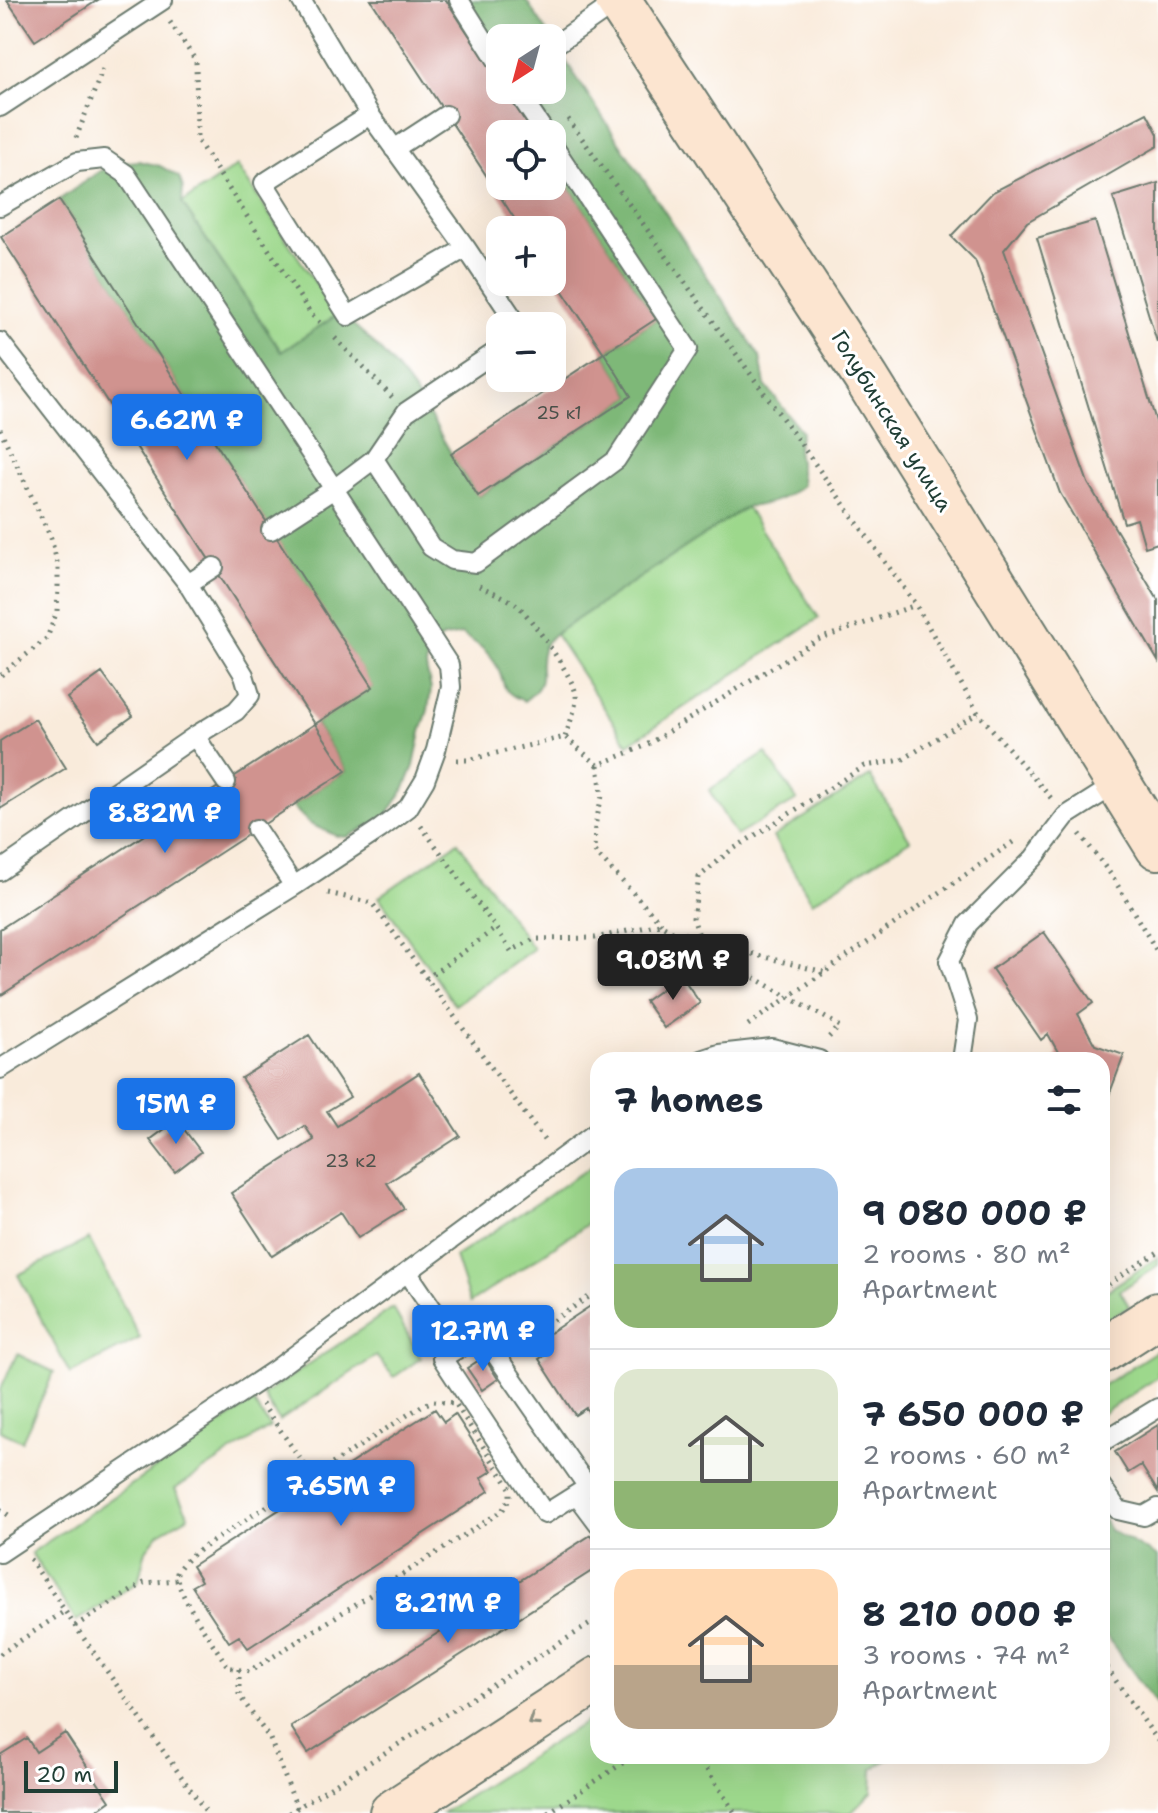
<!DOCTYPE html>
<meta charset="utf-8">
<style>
body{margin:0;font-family:"Shantell Sans",sans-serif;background:#f6f6f7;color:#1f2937;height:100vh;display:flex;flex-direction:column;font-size:30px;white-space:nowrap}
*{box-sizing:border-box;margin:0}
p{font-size:26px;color:#747a83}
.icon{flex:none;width:44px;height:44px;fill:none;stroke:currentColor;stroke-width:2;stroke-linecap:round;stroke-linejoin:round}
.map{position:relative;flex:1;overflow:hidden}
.side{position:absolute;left:590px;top:1052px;width:520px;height:712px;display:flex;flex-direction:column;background:#fff;border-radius:24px;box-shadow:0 8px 32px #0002}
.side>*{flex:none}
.needle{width:52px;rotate:216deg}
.tools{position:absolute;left:486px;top:24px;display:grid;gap:16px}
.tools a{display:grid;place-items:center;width:80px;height:80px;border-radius:16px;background:#fff;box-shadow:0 8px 32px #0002;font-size:40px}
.scale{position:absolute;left:24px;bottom:20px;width:94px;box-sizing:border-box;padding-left:8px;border:4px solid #1f3d34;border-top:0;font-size:22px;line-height:28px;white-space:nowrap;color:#1f3d34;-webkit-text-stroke:6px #fff;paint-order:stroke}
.price{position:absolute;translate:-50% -68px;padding:0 18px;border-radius:8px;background:#1a73e8;color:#fff;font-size:26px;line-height:52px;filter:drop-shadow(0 2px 4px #0008)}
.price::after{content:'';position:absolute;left:50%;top:48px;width:24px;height:18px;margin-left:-12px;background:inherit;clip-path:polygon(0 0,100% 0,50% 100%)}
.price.on{background:#222;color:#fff}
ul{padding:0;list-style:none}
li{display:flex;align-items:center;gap:24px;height:200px;padding:0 24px}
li+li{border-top:2px solid #e0e1e3}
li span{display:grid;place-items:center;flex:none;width:224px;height:160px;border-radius:24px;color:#555}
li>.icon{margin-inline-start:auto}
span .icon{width:96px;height:96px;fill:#fffc;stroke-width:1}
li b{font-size:34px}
h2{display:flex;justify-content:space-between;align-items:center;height:96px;padding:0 24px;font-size:34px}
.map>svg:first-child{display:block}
.green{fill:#9dd88c;stroke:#5e8a60;stroke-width:2}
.forest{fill:#7eb878;stroke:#4e7a56;stroke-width:2}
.building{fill:#d0938f}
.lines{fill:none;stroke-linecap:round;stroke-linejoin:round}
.lane-casing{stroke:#6b7a6e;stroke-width:22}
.secondary-casing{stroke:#6b7a6e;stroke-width:48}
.path{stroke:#6b7a6e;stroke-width:5;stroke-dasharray:2 6;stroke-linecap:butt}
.lane{stroke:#fff;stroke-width:18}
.secondary{stroke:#fce5d0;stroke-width:44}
.oneway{stroke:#8e9182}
.labels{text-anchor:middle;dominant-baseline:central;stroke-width:6;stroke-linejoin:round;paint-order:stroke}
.number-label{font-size:18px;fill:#4b524b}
.street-label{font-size:22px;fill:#1f3d34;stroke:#fff}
</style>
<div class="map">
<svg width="1158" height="1813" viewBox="0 0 1158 1813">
<rect width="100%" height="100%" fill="#fff"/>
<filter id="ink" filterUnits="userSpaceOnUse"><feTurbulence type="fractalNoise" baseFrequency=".0125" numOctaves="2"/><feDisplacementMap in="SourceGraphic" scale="16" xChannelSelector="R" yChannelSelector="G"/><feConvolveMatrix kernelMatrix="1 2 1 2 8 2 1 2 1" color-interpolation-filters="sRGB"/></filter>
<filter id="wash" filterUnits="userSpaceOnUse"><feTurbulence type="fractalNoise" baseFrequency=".006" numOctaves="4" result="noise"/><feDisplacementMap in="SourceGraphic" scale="32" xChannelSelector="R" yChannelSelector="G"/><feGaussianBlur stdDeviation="1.8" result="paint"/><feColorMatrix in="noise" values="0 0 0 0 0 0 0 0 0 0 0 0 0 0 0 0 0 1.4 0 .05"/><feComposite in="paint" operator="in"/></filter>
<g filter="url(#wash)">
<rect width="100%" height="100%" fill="#f9ebdb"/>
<!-- green -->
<path class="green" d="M237 166 337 315 282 352 182 203Z
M746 507 819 618 628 744 555 634Z
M766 753 797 800 736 836 709 790Z
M870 776 910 840 812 902 773 837Z
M458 842 533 949 455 1005 379 897Z
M598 1162V1217L470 1303 455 1257Z
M89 1239 140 1338 70 1374 18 1275Z
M1158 1257V1265L1120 1291 1129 1306 1102 1323V1294Z
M393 1308 421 1358 394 1377 376 1356 279 1421 263 1395Z
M1158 1350V1377L1102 1414V1386Z
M17 1354 54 1372 22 1441 0 1431V1390Z
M253 1402 270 1427 175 1489 189 1516 159 1533 146 1550 138 1582 76 1621 31 1553Z
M598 1714V1756H862L865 1761 871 1756H893L873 1769 872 1792 851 1813H442Z"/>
<!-- forest -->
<path class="forest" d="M446 0H526L551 38H500V82Z
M552 40 760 357 765 385 801 431 797 449 802 485C784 500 768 505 746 507L555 634C550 638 545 643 543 649 535 673 553 680 524 701 496 690 508 682 495 663 486 649 475 642 461 634L441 638 427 656 426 667 431 689 428 710 421 732 414 766 405 788 385 818 347 837 337 836 310 824 292 806 346 771 315 724 372 687 59 200 100 171 129 162 139 161 160 166 179 177 183 188 182 203 281 352 337 315C349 320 357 328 367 337 388 357 411 385 426 410 444 439 458 469 479 496L631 396 604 353 656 319 552 161V134H534L505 90H552Z
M1102 1517 1110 1530 1158 1557V1706L1102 1630Z"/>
<g id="blocks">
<!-- building -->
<path class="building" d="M7 0H98L35 41Z
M371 0H446L500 82V90H505L534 134H500V186H552V161L656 319 604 353 552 275V230H522Z
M1147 113 1158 134V146L1027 222 1004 250 1088 483 1158 600V661L1060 493 975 260 951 236 993 192Z
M1158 183V342H1157L1113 197Z
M59 200 373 687 315 724 1 237Z
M1095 221 1158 428V543L1145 547 1137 519 1124 523 1037 238Z
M604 353 631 396 478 496 451 454Z
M102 673 133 716 98 741 67 698Z
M35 719 66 768 0 809V741Z
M315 724 346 771 0 996V929Z
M1044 932 1093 1003 1078 1014 1095 1045 1124 1055 1102 1114V1060H1055L1058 1052 1048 1034 1041 1040 992 969Z
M681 975 700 1003 664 1028 645 1001Z
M309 1035 350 1097 327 1111 337 1126 419 1073 460 1136 387 1183 404 1209 358 1238 341 1212 272 1256 231 1193 314 1140 305 1126 282 1140 241 1078Z
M177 1120 201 1152 175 1172 150 1140Z
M598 1301V1419L594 1421 586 1408 575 1415 539 1359 548 1353 539 1340Z
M484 1357 498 1379 482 1390 467 1368Z
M435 1409 444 1422 455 1414 492 1471 481 1478 489 1491 248 1648 239 1636 229 1642 192 1586 201 1581 192 1566Z
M1158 1425V1492L1141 1465 1128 1473 1115 1452Z
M591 1535 598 1546V1567L308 1753 291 1727Z
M65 1733 110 1801 93 1813H0V1755L27 1738 36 1752Z"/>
</g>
</g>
<g filter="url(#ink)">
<use href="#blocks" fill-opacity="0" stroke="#6b7a6e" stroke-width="2"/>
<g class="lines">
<defs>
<path id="lane" d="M301 0 370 115 466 248 513 318 515 326
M459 0 500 65
M552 47 618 1
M499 81 500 80
M516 90 546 134
M0 107 163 0
M370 115 264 183 348 316 466 248
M394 149 446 115
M0 206 77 162 104 159 126 174 334 489 374 459
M0 342 188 584
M500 349 406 412 374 459 431 547 452 560 476 563 616 460 688 349 552 144
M195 736 226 782
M256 829 294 886
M0 871 195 736 236 711 250 695 244 675 188 584 214 567
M701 1060 719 1054 772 1048 819 1060
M962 1060 968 1020 949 961 968 924 1034 858 1066 816 1118 783
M0 1069 294 886 380 829 408 808 425 780 436 750 451 687 449 665 334 489 271 530
M408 1273 459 1348 442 1358 545 1514 588 1487 482 1335 459 1348
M1102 1442 1158 1408
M1102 1487 1118 1510 1144 1516 1158 1508
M577 1495 598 1523
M0 1553 275 1370 598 1131"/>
<path id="secondary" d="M618 0 866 378 1158 847
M1102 1351 1158 1315
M392 1813 598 1679"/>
</defs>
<!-- lane casing -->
<use href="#lane" class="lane-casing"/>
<!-- secondary casing -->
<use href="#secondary" class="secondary-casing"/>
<!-- path -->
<path class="path" d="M170 22 196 61 197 140 311 314 322 325
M568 119 916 605 978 713 1051 798
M76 138 103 69
M335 338 392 397
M0 429 51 538 58 566V586L57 611 47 638 0 676
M479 586C492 592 507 597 518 606 530 616 576 681 576 695 577 708 569 724 565 737
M457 760H467L565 737 598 765 645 746 817 640 916 605
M598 765 602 796 595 826 594 851 663 925
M421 826 496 928
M1080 834 1112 876 1158 953
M328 893 372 903 544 1140
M683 933 701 941 824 972
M701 941 693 918 699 877 730 851 865 766 902 760 978 713
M426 979 496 928 511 951 534 939 595 938 660 924 840 1026 827 1039
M748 1025 1013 842
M1102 1289 1158 1252
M525 1354 524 1347 529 1336 598 1291
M434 1401 455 1403 510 1488V1498L502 1511 249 1672 228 1667C218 1650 173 1589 177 1573 179 1566 188 1559 193 1554L423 1405Z
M262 1404 313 1477
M0 1509 11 1517
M30 1559 75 1626 207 1813
M75 1626 144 1583 178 1580
M0 1654 65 1611
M1102 1661 1158 1741
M239 1669V1695L270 1739 299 1813
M698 1756 735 1813
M289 1813 598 1619
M548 1813 633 1756"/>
<!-- lane -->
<use href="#lane" class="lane"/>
<!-- secondary -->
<use href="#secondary" class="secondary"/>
</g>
<!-- one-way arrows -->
<defs><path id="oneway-chevron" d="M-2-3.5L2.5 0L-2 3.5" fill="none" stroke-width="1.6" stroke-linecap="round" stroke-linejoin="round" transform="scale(2)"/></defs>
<use class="oneway" href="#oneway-chevron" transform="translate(533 1721) rotate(147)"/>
</g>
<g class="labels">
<!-- number labels -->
<g class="number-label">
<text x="559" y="413">25 к1</text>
<text x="351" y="1161">23 к2</text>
</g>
<!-- street labels -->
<g class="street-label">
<text transform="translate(892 421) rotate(58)">Голубинская улица</text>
</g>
</g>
</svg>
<div class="tools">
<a><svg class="needle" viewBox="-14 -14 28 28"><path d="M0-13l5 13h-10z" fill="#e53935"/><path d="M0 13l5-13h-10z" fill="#747a83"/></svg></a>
<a><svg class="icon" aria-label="locate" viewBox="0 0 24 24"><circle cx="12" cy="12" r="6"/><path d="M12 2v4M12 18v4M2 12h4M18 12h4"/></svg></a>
<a>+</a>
<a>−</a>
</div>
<div class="scale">20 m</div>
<b class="price" style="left:187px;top:462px">6.62M ₽</b>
<b class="price" style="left:165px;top:855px">8.82M ₽</b>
<b class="price on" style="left:673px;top:1002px">9.08M ₽</b>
<b class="price" style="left:176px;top:1146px">15M ₽</b>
<b class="price" style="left:483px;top:1373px">12.7M ₽</b>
<b class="price" style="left:341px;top:1528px">7.65M ₽</b>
<b class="price" style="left:448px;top:1645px">8.21M ₽</b>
<section class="side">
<h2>7 homes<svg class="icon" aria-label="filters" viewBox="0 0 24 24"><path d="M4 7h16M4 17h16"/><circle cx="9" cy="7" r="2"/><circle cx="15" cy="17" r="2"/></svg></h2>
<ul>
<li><span style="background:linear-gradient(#a9c7e8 60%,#8fb573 0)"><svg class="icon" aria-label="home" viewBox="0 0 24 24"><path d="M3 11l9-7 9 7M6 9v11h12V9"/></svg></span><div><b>9 080 000 ₽</b><p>2 rooms · 80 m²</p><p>Apartment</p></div></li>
<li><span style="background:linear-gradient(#dfe7d0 70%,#8fb573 0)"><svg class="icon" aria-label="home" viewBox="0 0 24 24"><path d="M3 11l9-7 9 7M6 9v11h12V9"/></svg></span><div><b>7 650 000 ₽</b><p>2 rooms · 60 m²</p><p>Apartment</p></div></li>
<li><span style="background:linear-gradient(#ffd9b3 60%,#b9a48a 0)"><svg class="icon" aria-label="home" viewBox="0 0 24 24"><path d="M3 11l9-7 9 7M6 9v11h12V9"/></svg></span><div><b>8 210 000 ₽</b><p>3 rooms · 74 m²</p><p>Apartment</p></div></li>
</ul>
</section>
</div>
